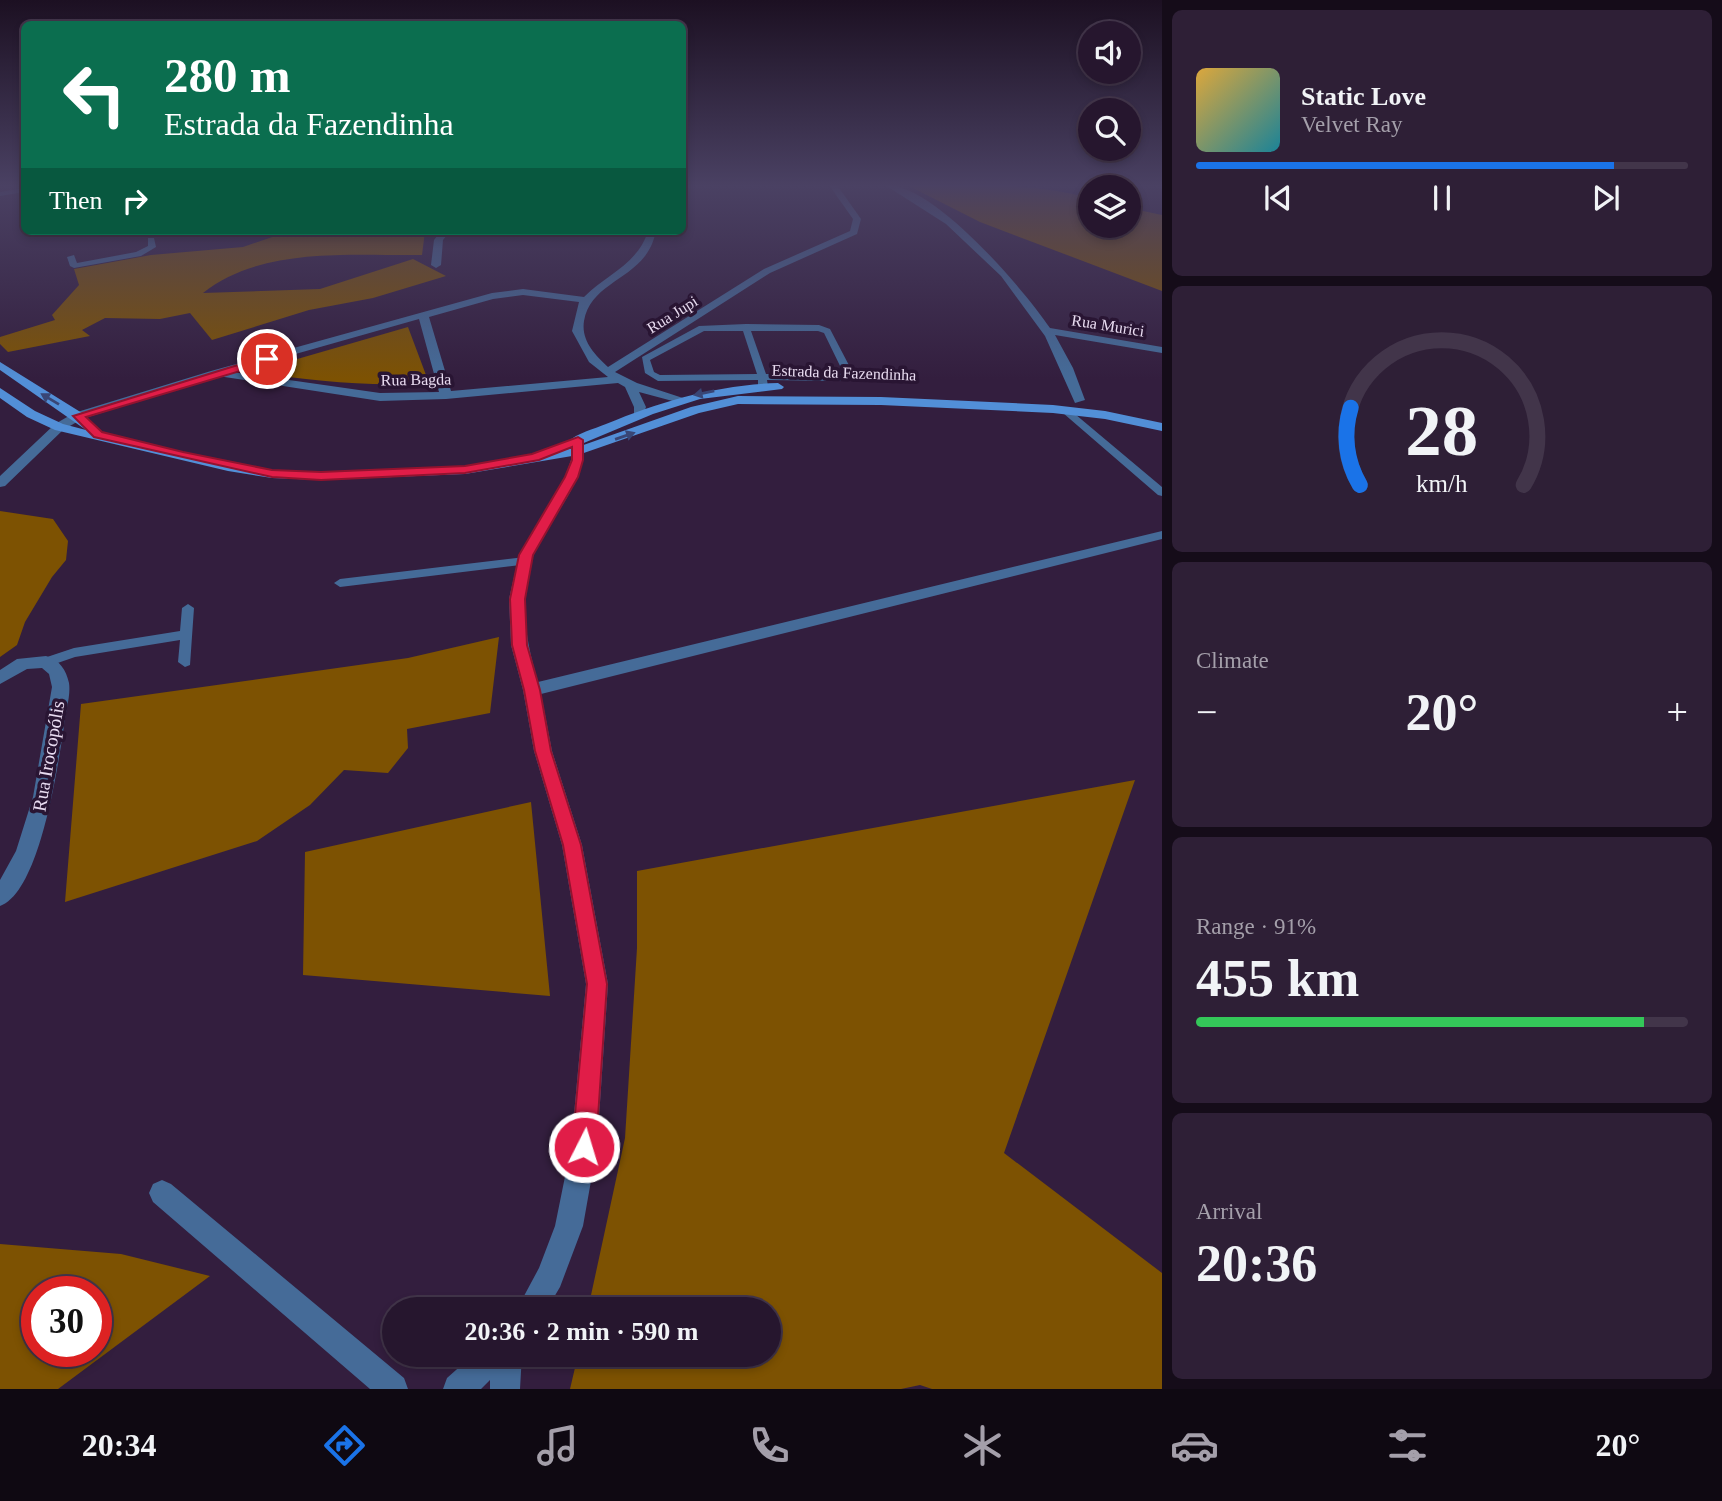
<!DOCTYPE html>
<meta charset="utf-8">
<style>
body{margin:0;font-family:"Times New Roman",serif;background:#2e1f36;color:#f1f3f6;height:100vh;display:flex;flex-direction:column;font-size:26px;white-space:nowrap}
*{box-sizing:border-box;margin:0}
p{font-size:23px;color:#a49faa}
.icon{flex:none;width:38px;height:38px;fill:none;stroke:currentColor;stroke-width:2;stroke-linecap:round;stroke-linejoin:round}
.map{position:relative;flex:1;overflow:hidden}
.drawer{display:flex;flex-direction:column;gap:10px;padding:10px;background:#150c19;width:560px}
.drawer>*{flex:none}
.hud{position:absolute;left:21px;top:21px;width:665px;height:214px;border-radius:10px;box-shadow:0 4px 10px #0003,0 0 0 2px #42354a;background:#0b6e4f;color:#fff;overflow:hidden}
.fabs{position:absolute;left:1078px;top:21px;display:grid;gap:14px}
.fabs a{display:grid;place-items:center;width:63px;height:63px;border-radius:50%;background:#26162e;box-shadow:0 4px 10px #0003,0 0 0 2px #42354a;font-size:35px}
.speed{position:absolute;left:21px;top:1276px;display:flex;gap:14px;font-size:35px;font-weight:700;text-align:center}
.speed>*{display:grid;place-content:center;width:91px;height:91px;border-radius:50%;background:#26162e;box-shadow:0 4px 10px #0003,0 0 0 2px #42354a;line-height:1}
.speed .limit{border:10px solid #d22;background:#fff;color:#111}
.pin{position:absolute;display:grid;place-items:center;width:60px;height:60px;color:#fff;margin:-30px;border:4px solid #fff;border-radius:50%;box-shadow:0 2px 7px #0007}
.me{position:absolute;width:77px;margin:-38px;rotate:5deg;stroke-linejoin:round;filter:drop-shadow(0 0 5px #0008)}
.turn{display:flex;align-items:center;gap:24px;height:147px;padding:0 28px;font-size:32px}
.turn .icon{width:91px;height:91px;stroke-width:2.5}
.turn b{display:block;font-size:49px;line-height:60px}
.then{display:flex;align-items:center;height:66px;padding:0 28px;background:#0003;gap:14px;font-size:26px}
.big{font-size:52px;font-weight:800;line-height:1.1}
.drawer .card{flex:1;display:flex;flex-direction:column;justify-content:center;gap:10px;min-width:0;padding:0 24px;border-radius:10px;background:#2e1f36}
.drawer .dial{align-items:center;gap:0}
.dial svg{height:182px;overflow:visible;fill:none;stroke:#42354a;stroke-width:7;stroke-linecap:round;text-anchor:middle}
.dial text{fill:#f1f3f6;stroke:none}
.song{display:flex;align-items:center;gap:21px}
.cover{width:84px;height:84px;border-radius:10px;background:linear-gradient(135deg,hsl(40 70% 55%),hsl(190 70% 35%))}
.played{height:7px;border-radius:4px;background:linear-gradient(90deg,#1a73e8 85%,#42354a 85%)}
.keys{display:flex;justify-content:space-around;direction:ltr}
.heat{display:flex;justify-content:space-between;align-items:center;font-size:38px;direction:ltr}
.charge{height:10px;border-radius:5px;background:linear-gradient(90deg,#34c759 91%,#42354a 0)}
.trip{position:absolute;left:382px;top:1297px;width:399px;height:70px;border-radius:35px;background:#26162e;box-shadow:0 4px 10px #0003,0 0 0 2px #42354a;font-weight:800;line-height:70px;text-align:center}
.tab-bar{display:flex;height:112px;justify-content:space-around;align-items:center;background:#0f0912;color:#a49faa}
.tab-bar .icon{width:49px;height:49px}
.tab-bar .selected{color:#1a73e8}
.tab-bar b{font-size:32px;color:#f1f3f6}
main{display:flex;flex:1;min-height:0}
.map>svg:first-child{display:block}
.forest{fill:#7d5202;fill-rule:evenodd}
.lines{fill:none;stroke-linecap:round;stroke-linejoin:round}
.lane{fill:#456b98;fill-rule:evenodd}
.street{fill:#456b98;fill-rule:evenodd}
.secondary{fill:#528fd7;fill-rule:evenodd}
.oneway{fill:#394675}
.route{fill:#e11d48;stroke:#92132f;stroke-width:2}
.labels{text-anchor:middle;stroke-width:7;stroke-linejoin:round;paint-order:stroke}
.far-street-label{font-size:16px;fill:#e8dbf0;stroke:#291533}
.street-label{font-size:19px;fill:#e8dbf0;stroke:#291533}
</style>
<main>
<div class="map">
<svg width="1162" height="1389" viewBox="0 0 1162 1389">
<rect width="100%" height="100%" fill="#331e3e"/>
<path class="forest" d="M907,185C969,185 1030,182 1090,198V226H1129V208L1162,215V291L980,222Z
M290,231H425L422,255C351,256 262,246 203,293L320,289L413,259L446,276L373,298L309,310L212,340L190,313L160,319L105,318L82,330L90,336L8,352L0,344V337L55,320L52,315L79,285L74,269L151,255L243,247Z
M408,327L429,383C368,387 313,381 252,372Z
M0,511L53,519L68,541L66,560L52,577L25,622L17,645L0,657Z
M499,637L490,713L407,729L408,748L388,773L344,770L310,805L257,841L65,902L81,704L408,658Z
M1135,780L1004,1153L1162,1273V1389H932L920,1385L901,1389H570L578,1355L768,1354V1309H588L625,1138L637,948V871Z
M531,802L550,996L303,975L305,852Z
M0,1244L121,1254L210,1276L58,1389H0ZM37,1292H96V1351H37Z"/>
<g class="lines">
<path class="lane" d="M24,188V192L0,196V192Z
M148,238H154L156,247L141,256L74,268L70,266L67,257L74,255L77,263L136,252L148,246Z
M746,324L819,325L830,329L853,373L840,381L767,380L768,386L763,389L758,386V380L658,381L645,373L642,357L699,326ZM704,331H743L757,374L660,375L654,372L650,360ZM751,331H818L824,333L843,372L838,375L766,374Z
M1063,409H1069L1162,487V496L1158,495L1063,413Z
M525,557L531,561L529,564L340,587L334,583L340,579Z
M188,604L194,608L190,665L185,667L178,662L180,640L75,657L46,667L39,662L41,659L74,648L180,631L182,608Z"/>
<path class="street" d="M829,185H837L861,219L857,234L770,273L615,372L637,383L686,399L680,403L639,392L646,407L642,418H634V407L625,387L618,383L446,399L380,401L218,376L82,419L63,430L5,486L0,487V476L55,424L74,413L211,371L492,293L523,289L584,297C607,274 638,264 648,231H656C654,240 651,248 645,256C626,281 590,287 584,321C581,340 594,354 608,367L764,269L850,231L853,219ZM523,295L579,302L572,331L589,362L608,377L451,391L429,317L493,299ZM419,319L439,392L380,393L232,372Z
M885,185C934,183 1024,290 1050,328L1162,347V353L1055,335L1073,368L1085,400L1075,403L1045,336L1001,276L946,224Z
M441,231H450L443,240L441,265L436,268L431,265L434,240Z
M578,437L584,441C585,486 551,515 534,554C517,594 526,642 538,682L1162,531V539L541,694L552,751L582,845L608,984L597,1147L583,1226L560,1287L547,1309H517L539,1268L555,1226L571,1147L586,984L562,845L534,751L523,690L511,645L509,599L519,555L565,477L571,460L572,441Z
M46,656C60,660 66,670 69,683C71,696 65,713 64,726C58,765 40,892 0,906V880L16,851L33,797L52,687L49,674L42,668L27,669L0,684V670L17,659Z
M162,1180L171,1184L404,1378L408,1389H370L153,1202L149,1193L153,1184Z
M474,1354H522L520,1389H490V1380L481,1389H443L447,1378Z"/>
<path class="secondary" d="M0,362L82,413L104,434L228,463L272,470L321,472L465,466L575,448L691,407L738,396L881,397L1053,405L1105,411L1162,423V431L1105,419L1053,413L881,405L738,404L699,413L578,455L465,474L321,480L272,478L228,471L55,430L27,417L0,398V388L35,411L63,424L86,430L0,370Z
M778,383L784,387L782,389L700,399L653,414L579,445L568,442C577,433 594,429 606,424C662,401 717,385 778,383Z"/>
</g>
<defs><path id="oneway-solid" d="M-6-.8H1V-3.2L6.5 0L1 3.2V.8H-6Z" transform="scale(1.75)"/></defs>
<g class="oneway">
<use href="#oneway-solid" transform="translate(704 393) rotate(168)"/>
<use href="#oneway-solid" transform="translate(50 399) rotate(-149)"/>
<use href="#oneway-solid" transform="translate(625 436) rotate(-19)"/>
</g>
<linearGradient id="sky" x2="0" y2="1"><stop stop-color="#1c1022"/><stop offset="0.49" stop-color="#4a4163"/><stop offset="1" stop-color="#4a4163" stop-opacity="0"/></linearGradient>
<rect width="1162" height="379" fill="url(#sky)"/>
<path class="route" d="M267,356L270,357V362L86,417L102,432L183,452L272,470L321,472L465,466L532,454L578,437L583,440V460L578,477L533,555L525,599L527,645L540,690L551,751L581,845L607,984L596,1147L592,1155L584,1159L576,1155L572,1147L587,984L563,845L535,751L524,690L512,645L510,599L519,555L565,477L572,460V447L539,460L465,473L321,480L272,477L94,437L73,416Z"/>
<g class="labels">
<g class="far-street-label">
<text transform="translate(672 314) rotate(-32)" y="6">Rua Jupi</text>
<text transform="translate(1108 325) rotate(9)" y="6">Rua Murici</text>
<text transform="translate(844 372) rotate(2)" y="6">Estrada da Fazendinha</text>
<text transform="translate(416 379) rotate(-1)" y="6">Rua Bagda</text>
</g>
<g class="street-label">
<text transform="translate(48 756) rotate(-80)" y="7">Rua Irocopólis</text>
</g>
</g>
</svg>
<div class="fabs">
<a><svg class="icon" aria-label="sound" viewBox="0 0 24 24"><path d="M4 9h4l5-4v14l-5-4H4zM17 9q2 3 0 6"/></svg></a>
<a><svg class="icon" aria-label="search" viewBox="0 0 24 24"><circle cx="10" cy="10" r="6"/><path d="M15 15l6 6"/></svg></a>
<a><svg class="icon" aria-label="layers" viewBox="0 0 24 24"><path d="M12 4l9 5-9 5-9-5zM3 14l9 5 9-5"/></svg></a>
</div>
<div class="speed"><div class="limit">30</div></div>
<div class="pin" style="left:267px;top:359px;background:#d93025"><svg class="icon" aria-label="arrive" viewBox="0 0 24 24"><path d="M6 21V4h12l-3 4 3 4H6"/></svg></div>
<svg class="me" style="left:584px;top:1147px" viewBox="-20 -20 40 40"><circle r="17" fill="#e11d48" stroke="#fff" stroke-width="3"/><path d="M0-11L8 9 0 5-8 9z" fill="#fff"/></svg>
<div class="trip">20:36 · 2 min · 590 m</div>
<div class="hud">
<div class="turn"><svg class="icon" aria-label="left" viewBox="0 0 24 24"><path d="M17 20v-9H6M10 6l-5 5 5 5"/></svg><div><b>280 m</b>Estrada da Fazendinha</div></div>
<div class="then">Then<svg class="icon" aria-label="right" viewBox="0 0 24 24"><path d="M7 20v-9h11M14 6l5 5-5 5"/></svg></div>
</div>
</div>
<section class="drawer">
<div class="card">
<div class="song"><i class="cover"></i><div><b>Static Love</b><p>Velvet Ray</p></div></div>
<div class="played"></div>
<div class="keys"><svg class="icon" aria-label="previous" viewBox="0 0 24 24"><path d="M18 5L8 12l10 7zM5 5v14"/></svg><svg class="icon" aria-label="pause" viewBox="0 0 24 24"><path d="M8 5v14M16 5v14"/></svg><svg class="icon" aria-label="next" viewBox="0 0 24 24"><path d="M6 5l10 7-10 7zM19 5v14"/></svg></div>
</div>
<div class="card dial"><svg viewBox="0 0 100 80">
<path d="M14 69A42 42 0 1 1 86 69"/>
<path d="M14 69A42 42 0 0 1 10 35" stroke="#1a73e8"/>
<text x="50" y="56" font-size="32" font-weight="700">28</text>
<text x="50" y="72" font-size="11">km/h</text>
</svg></div>
<div class="card"><p>Climate</p>
<div class="heat"><a>−</a><b class="big">20°</b><a>+</a></div>
</div>
<div class="card"><p>Range · 91%</p><b class="big">455 km</b><div class="charge"></div></div>
<div class="card"><p>Arrival</p><b class="big">20:36</b></div>
</section>
</main>
<nav class="tab-bar">
<b>20:34</b>
<svg class="icon selected" aria-label="directions" viewBox="0 0 24 24"><path d="M12 3l9 9-9 9-9-9zM9 14v-3h6M13 9l2 2-2 2"/></svg>
<svg class="icon" aria-label="music" viewBox="0 0 24 24"><path d="M9 18V5l10-2v13"/><circle cx="6" cy="18" r="3"/><circle cx="16" cy="16" r="3"/></svg>
<svg class="icon" aria-label="phone" viewBox="0 0 24 24"><path d="M5 4h4l2 5-3 2q2 4 5 5l2-3 5 2v4C11 20 4 13 5 4z"/></svg>
<svg class="icon" aria-label="climate" viewBox="0 0 24 24"><path d="M12 3v18M4 7l16 10M4 17L20 7"/></svg>
<svg class="icon" aria-label="car" viewBox="0 0 24 24"><path d="M5 17H2v-5l4-1 3-4h7l3 4 3 1v5h-3M9 17h6M6 11h13"/><circle cx="7" cy="17" r="2"/><circle cx="17" cy="17" r="2"/></svg>
<svg class="icon" aria-label="filters" viewBox="0 0 24 24"><path d="M4 7h16M4 17h16"/><circle cx="9" cy="7" r="2"/><circle cx="15" cy="17" r="2"/></svg>
<b>20°</b>
</nav>
